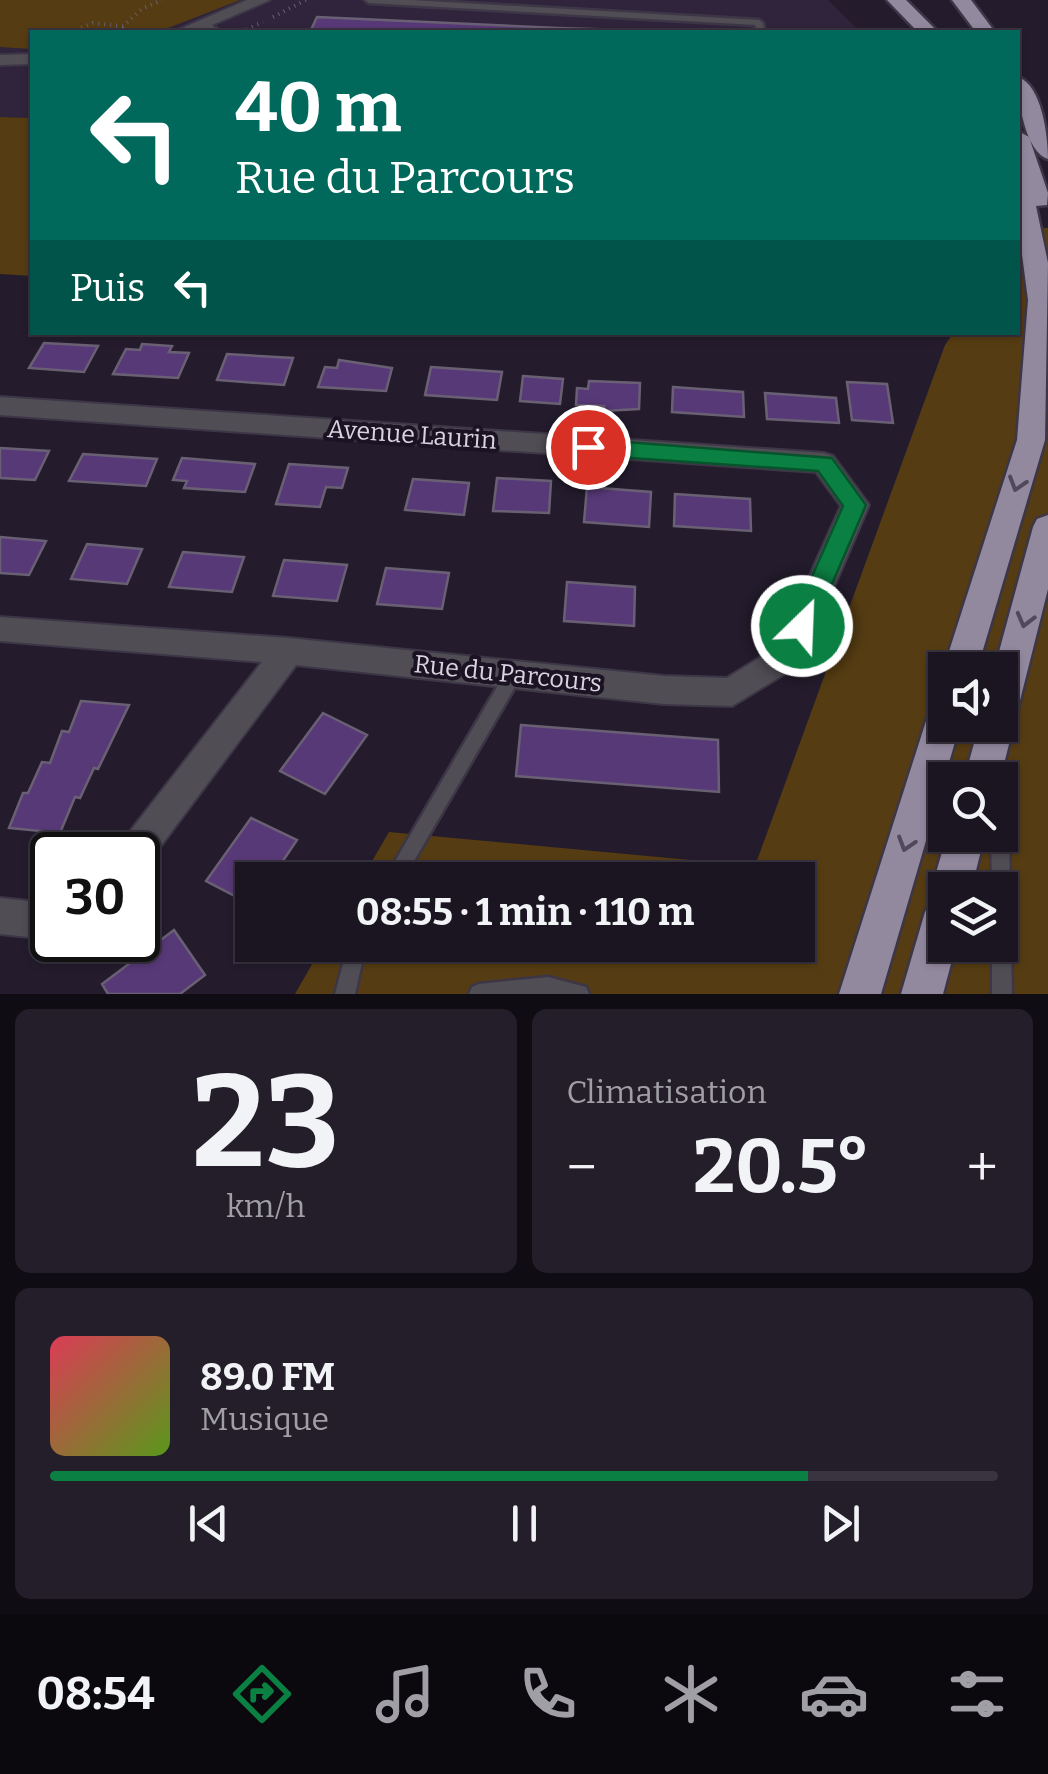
<!DOCTYPE html>
<html lang="fr">
<meta charset="utf-8">
<style>
body{margin:0;font-family:Bitter,serif;background:#241e2a;color:#f1f3f6;height:100vh;display:flex;flex-direction:column;font-size:38px;white-space:nowrap}
*{box-sizing:border-box;margin:0}
p{font-size:32px;color:#a09fa5}
.icon{flex:none;width:55px;height:55px;fill:none;stroke:currentColor;stroke-width:2;stroke-linecap:round;stroke-linejoin:round}
.map{position:relative;height:994px;overflow:hidden}
.side{display:flex;flex-direction:column;gap:15px;padding:15px;background:#0f0c13;flex:1}
.side>*{flex:none}
.hud{position:absolute;left:30px;top:30px;width:990px;height:305px;border-radius:0px;box-shadow:0 2px 8px #0004,0 0 0 2px #393440;background:#00695c;color:#fff;overflow:hidden}
.tools{position:absolute;left:928px;top:652px;display:grid;gap:20px}
.tools a{display:grid;place-items:center;width:90px;height:90px;border-radius:0px;background:#1b1522;box-shadow:0 2px 8px #0004,0 0 0 2px #393440;font-size:50px}
.speed{position:absolute;left:30px;top:832px;display:flex;gap:20px;font-size:50px;font-weight:700;text-align:center}
.speed>*{display:grid;place-content:center;width:130px;height:130px;border-radius:50%;background:#1b1522;box-shadow:0 2px 8px #0004,0 0 0 2px #393440;line-height:1}
.speed .limit{border:5px solid #111;border-radius:15px;background:#fff;color:#111}
.pin{position:absolute;display:grid;place-items:center;width:85px;height:85px;color:#fff;margin:-42px;border:5px solid #fff;border-radius:50%;box-shadow:0 2px 10px #0007}
.me{position:absolute;width:110px;margin:-55px;rotate:24deg;stroke-linejoin:round;filter:drop-shadow(0 0 8px #0008)}
.turn{display:flex;align-items:center;gap:35px;height:210px;padding:0 40px;font-size:45px}
.turn .icon{width:130px;height:130px;stroke-width:2.5}
.turn b{display:block;font-size:70px;line-height:85px}
.then{display:flex;align-items:center;height:95px;padding:0 40px;background:#0003;gap:20px;font-size:38px}
.big{font-size:75px;font-weight:700;line-height:1.1}
.side .card{flex:1;display:flex;flex-direction:column;justify-content:center;gap:15px;min-width:0;padding:0 35px;border-radius:15px;background:#241e2a}
.side .dial{align-items:center;gap:0}
.dial b{font-size:130px;line-height:1}
.song{display:flex;align-items:center;gap:30px}
.cover{width:120px;height:120px;border-radius:15px;background:linear-gradient(135deg,hsl(350 70% 55%),hsl(90 70% 35%))}
.played{height:10px;border-radius:5px;background:linear-gradient(90deg,#0b8043 80%,#393440 80%)}
.keys{display:flex;justify-content:space-around;direction:ltr}
.heat{display:flex;justify-content:space-between;align-items:center;font-size:55px;direction:ltr}
.side .tiles{flex:1;display:grid;gap:15px;grid-template-columns:1fr 1fr}
.card:last-child{grid-column:span 2}
.trip{position:absolute;left:235px;top:862px;width:580px;height:100px;border-radius:0px;background:#1b1522;box-shadow:0 2px 8px #0004,0 0 0 2px #393440;font-weight:700;line-height:100px;text-align:center}
.tab-bar{display:flex;height:160px;justify-content:space-around;align-items:center;background:#0b080e;color:#a09fa5}
.tab-bar .icon{width:70px;height:70px}
.tab-bar .selected{color:#0b8043}
.tab-bar b{font-size:45px;color:#f1f3f6}
.map>svg:first-child{display:block}
.built{fill:#2f243b}
.green{fill:#553c12;fill-rule:evenodd}
.building{fill:#583978;stroke:#696074;stroke-width:2.5}
.lines{fill:none;stroke-linecap:round;stroke-linejoin:round}
.lane-casing{stroke:#3d3646;stroke-width:5}
.street-casing{stroke:#3d3646;stroke-width:4}
.highway-casing{stroke:#3d3646;stroke-width:5}
.path{stroke:#686170;stroke-width:4;stroke-dasharray:1 5;stroke-linecap:butt}
.lane{fill:#504d55;fill-rule:evenodd}
.street{fill:#504d55;fill-rule:evenodd}
.highway{fill:#93899f;fill-rule:evenodd}
.oneway{stroke:#51485b}
.route{fill:#0b8043;stroke:#07532c;stroke-width:2.5}
.labels{text-anchor:middle;stroke-width:8;stroke-linejoin:round;paint-order:stroke}
.street-label{font-size:25px;fill:#d8d3df;stroke:#1b1323}
</style>
<div class="map">
<svg width="1048" height="994" viewBox="0 0 1048 994">
<rect width="100%" height="100%" fill="#241c2d"/>
<path class="built" d="M0,0H828L860,32H32V118L0,117Z"/>
<path class="green" d="M0,0H240L158,32H32V49L0,47Z
M0,117L32,118V276L0,274Z
M1018,227L1048,228V994H295L323,945H798V880H361L389,832L755,866L945,345L952,335L930,333L1018,332ZM945,670H1000V725H945ZM945,780H1000V835H945ZM945,890H1000V945H945Z"/>
<path class="building" d="M317,17L559,28L696,32H310Z
M44,343L98,346L84,372L29,368Z
M142,344L172,346L169,352L189,353L178,378L113,374L126,349L140,350Z
M227,354L293,358L284,385L217,380Z
M339,360L392,368L386,391L318,387L325,367L337,368Z
M431,367L502,372L497,400L425,395Z
M523,376L563,379L560,404L520,401Z
M589,381L640,383L639,409L604,411V406L576,405L577,388L588,389Z
M847,382L887,384L893,423L852,420Z
M673,387L743,392L744,417L672,412Z
M765,393L836,398L839,423L767,419Z
M0,448L49,451L35,480L0,478Z
M83,454L157,459L146,486L69,481Z
M182,458L255,464L245,492L184,488L187,481L173,480Z
M289,464L348,468L342,488L326,487L320,507L276,504Z
M497,478L551,481L549,513L493,511Z
M413,479L469,483L464,515L405,510Z
M587,487L651,492L649,527L584,522Z
M675,494L750,499L751,531L674,526Z
M0,537L46,541L29,575L0,573Z
M87,544L142,549L127,584L71,579Z
M183,552L244,557L232,592L169,587Z
M284,560L347,565L337,601L273,596Z
M386,568L449,573L442,609L377,604Z
M567,582L635,587L634,626L564,621Z
M81,701L129,705L98,769L94,768L80,798L75,797L60,833L9,828L23,793H28L42,762L50,763L62,731L69,732Z
M323,713L367,735L325,794L280,771Z
M521,725L718,740L719,792L516,776Z
M251,818L297,840L270,880H252V905L206,881Z
M424,863L504,870L503,880H421Z
M537,868L644,880H536Z
M174,930L205,975L180,994H108L102,984Z"/>
<g class="lines">
<g class="lane-casing">
<path id="lane" d="M365,0H412L759,20L763,23L765,32H757L755,25L369,3Z
M203,23H209L221,32H212L203,27Z
M513,668L519,670L521,675L519,680L403,880H384L507,670Z
M1000,827L1006,829L1009,835L1012,994H992V945H1000V890H992L991,835H1000Z
M348,945H366L355,994H335Z
M548,977L586,987L589,994H469L472,987L479,984Z"/>
</g>
<g class="street-casing">
<path id="street" d="M247,0H270L196,32H173Z
M32,54V64L0,65V55Z
M0,397L824,453L833,456L869,505L801,664L732,706L664,704L296,665L145,867L138,870V855H115L121,843L262,662L0,641V617L288,638L664,676L727,678L778,646L841,506L816,472L0,415Z
M52,896V932L38,938L0,934V898L38,902Z"/>
</g>
<g class="highway-casing">
<path id="highway" d="M887,0H906L938,32H918Z
M952,0H971L995,32H976Z
M1018,77C1042,85 1048,136 1048,159C1025,152 1017,98 1018,77Z
M1018,131L1029,137L1048,193L1047,205L1036,206L1048,263L1045,440L977,670H945V674L943,670L1017,440L1028,300L1018,224Z
M1048,515V589L1000,780H964L979,725H1000V670H994L1033,527L1037,519Z
M945,703V725H960L881,994H839L927,718L933,707Z
M947,835H985L971,890H945V945H956L943,994H901L925,912L934,897L931,890Z"/>
</g>
<path class="path" d="M273,17L306,0
M70,32L93,23L123,26L142,9L162,0
M241,32L263,22"/>
<use href="#lane" class="lane"/>
<use href="#street" class="street"/>
<use href="#highway" class="highway"/>
</g>
<defs><path id="oneway-chevron" d="M-2-3.5L2.5 0L-2 3.5" fill="none" stroke-width="1.6" stroke-linecap="round" stroke-linejoin="round" transform="scale(2.5)"/></defs>
<g class="oneway">
<use href="#oneway-chevron" transform="translate(1017 484) rotate(107)"/>
<use href="#oneway-chevron" transform="translate(1025 620) rotate(105)"/>
<use href="#oneway-chevron" transform="translate(906 844) rotate(107)"/>
</g>
<path class="route" d="M588,439L832,458L866,505L811,633H794L790,626L843,506L818,471L588,455L578,447Z"/>
<g class="labels">
<g class="street-label">
<text transform="translate(412 434) rotate(4)" y="9">Avenue Laurin</text>
<text transform="translate(508 673) rotate(6)" y="9">Rue du Parcours</text>
</g>
</g>
</svg>
<div class="tools">
<a><svg class="icon" aria-label="sound" viewBox="0 0 24 24"><path d="M4 9h4l5-4v14l-5-4H4zM17 9q2 3 0 6"/></svg></a>
<a><svg class="icon" aria-label="search" viewBox="0 0 24 24"><circle cx="10" cy="10" r="6"/><path d="M15 15l6 6"/></svg></a>
<a><svg class="icon" aria-label="layers" viewBox="0 0 24 24"><path d="M12 4l9 5-9 5-9-5zM3 14l9 5 9-5"/></svg></a>
</div>
<div class="speed"><div class="limit">30</div></div>
<div class="pin" style="left:588px;top:447px;background:#d93025"><svg class="icon" aria-label="arrive" viewBox="0 0 24 24"><path d="M6 21V4h12l-3 4 3 4H6"/></svg></div>
<svg class="me" style="left:802px;top:626px" viewBox="-20 -20 40 40"><circle r="17" fill="#0b8043" stroke="#fff" stroke-width="3"/><path d="M0-11L8 9 0 5-8 9z" fill="#fff"/></svg>
<div class="trip">08:55 · 1 min · 110 m</div>
<div class="hud">
<div class="turn"><svg class="icon" aria-label="left" viewBox="0 0 24 24"><path d="M17 20v-9H6M10 6l-5 5 5 5"/></svg><div><b>40 m</b>Rue du Parcours</div></div>
<div class="then">Puis<svg class="icon" aria-label="left" viewBox="0 0 24 24"><path d="M17 20v-9H6M10 6l-5 5 5 5"/></svg></div>
</div>
</div>
<section class="side">
<div class="tiles">
<div class="card dial"><b>23</b><p>km/h</p></div>
<div class="card"><p>Climatisation</p>
<div class="heat"><a>−</a><b class="big">20.5°</b><a>+</a></div>
</div>
<div class="card">
<div class="song"><i class="cover"></i><div><b>89.0 FM</b><p>Musique</p></div></div>
<div class="played"></div>
<div class="keys"><svg class="icon" aria-label="previous" viewBox="0 0 24 24"><path d="M18 5L8 12l10 7zM5 5v14"/></svg><svg class="icon" aria-label="pause" viewBox="0 0 24 24"><path d="M8 5v14M16 5v14"/></svg><svg class="icon" aria-label="next" viewBox="0 0 24 24"><path d="M6 5l10 7-10 7zM19 5v14"/></svg></div>
</div>
</div>
</section>
<nav class="tab-bar">
<b>08:54</b>
<svg class="icon selected" aria-label="directions" viewBox="0 0 24 24"><path d="M12 3l9 9-9 9-9-9zM9 14v-3h6M13 9l2 2-2 2"/></svg>
<svg class="icon" aria-label="music" viewBox="0 0 24 24"><path d="M9 18V5l10-2v13"/><circle cx="6" cy="18" r="3"/><circle cx="16" cy="16" r="3"/></svg>
<svg class="icon" aria-label="phone" viewBox="0 0 24 24"><path d="M5 4h4l2 5-3 2q2 4 5 5l2-3 5 2v4C11 20 4 13 5 4z"/></svg>
<svg class="icon" aria-label="climate" viewBox="0 0 24 24"><path d="M12 3v18M4 7l16 10M4 17L20 7"/></svg>
<svg class="icon" aria-label="car" viewBox="0 0 24 24"><path d="M5 17H2v-5l4-1 3-4h7l3 4 3 1v5h-3M9 17h6M6 11h13"/><circle cx="7" cy="17" r="2"/><circle cx="17" cy="17" r="2"/></svg>
<svg class="icon" aria-label="filters" viewBox="0 0 24 24"><path d="M4 7h16M4 17h16"/><circle cx="9" cy="7" r="2"/><circle cx="15" cy="17" r="2"/></svg>
</nav>
